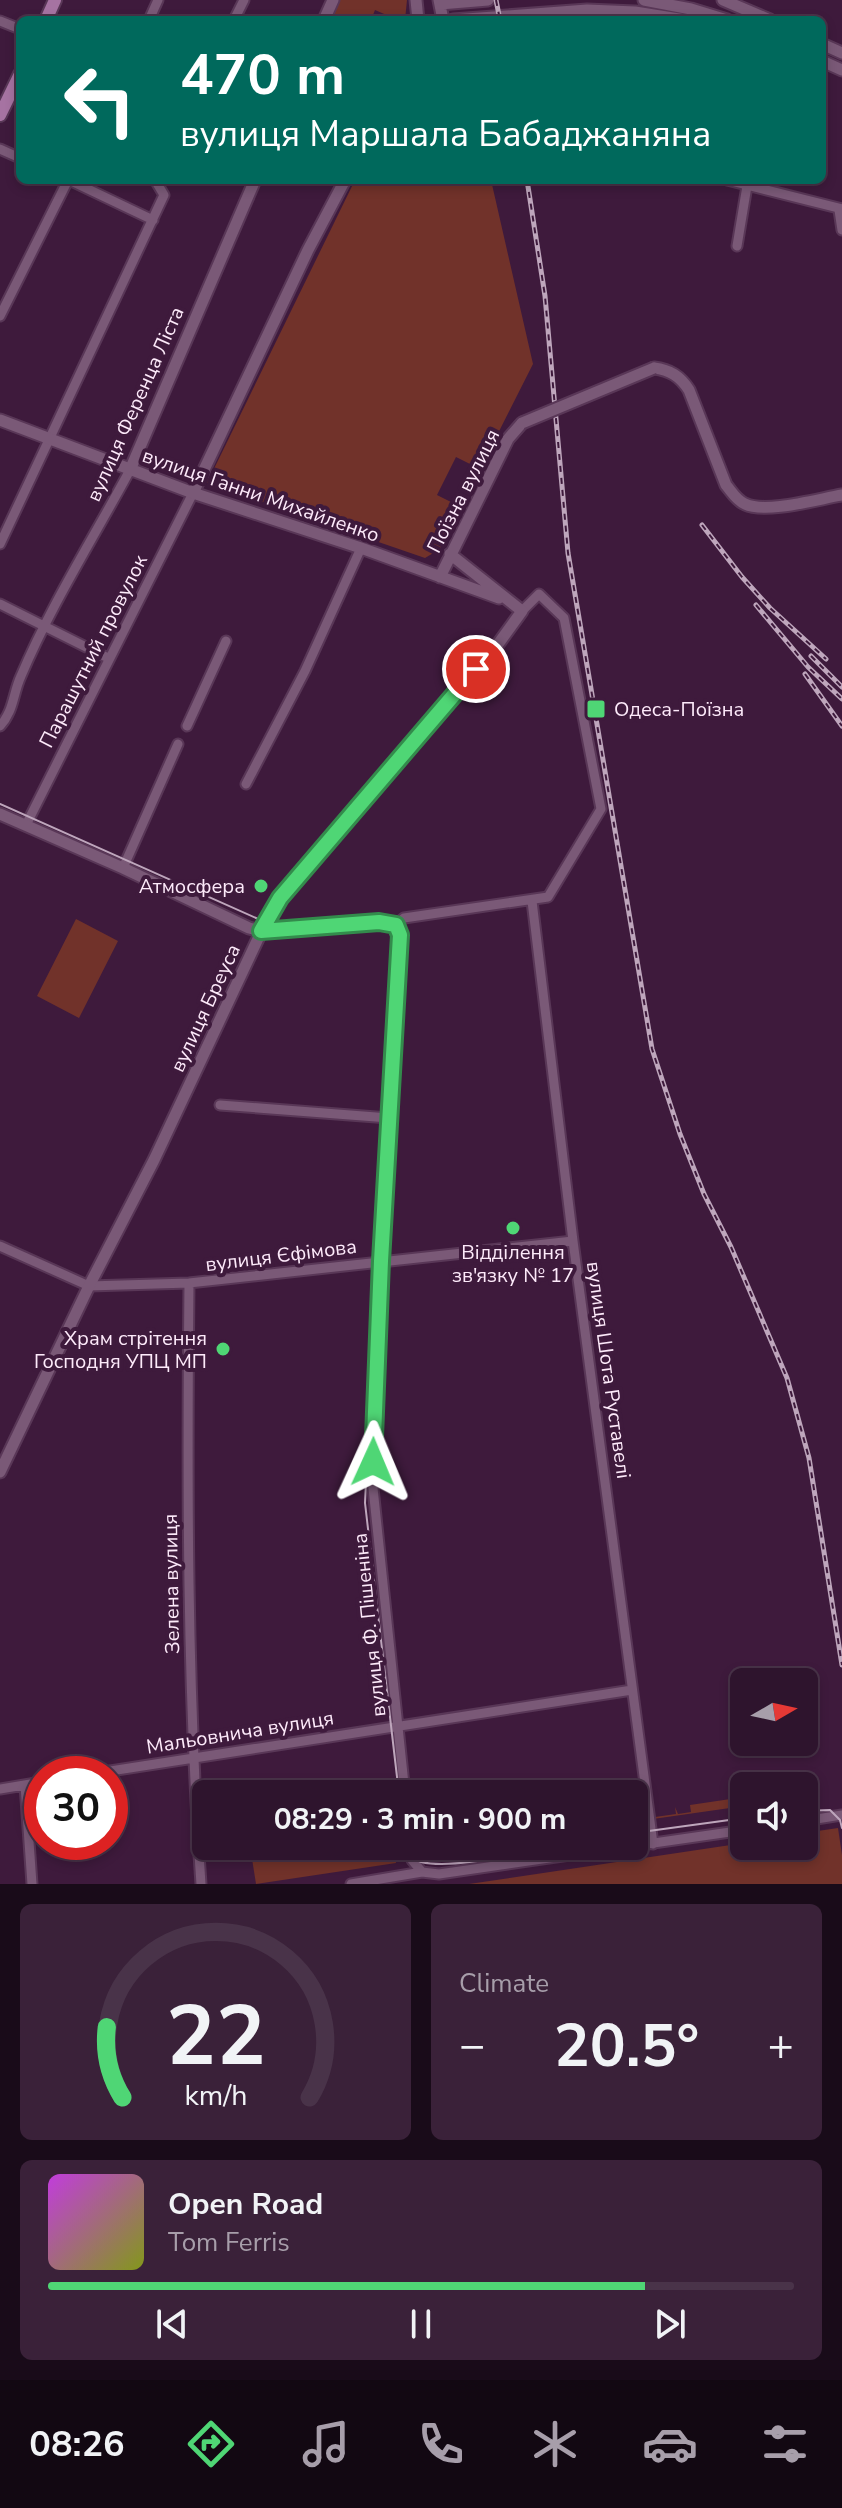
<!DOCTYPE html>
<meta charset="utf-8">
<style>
body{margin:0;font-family:"Nunito Sans",sans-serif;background:#3a2139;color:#f1f3f6;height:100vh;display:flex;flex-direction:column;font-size:30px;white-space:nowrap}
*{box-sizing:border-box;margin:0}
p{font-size:26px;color:#a79eaa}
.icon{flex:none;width:44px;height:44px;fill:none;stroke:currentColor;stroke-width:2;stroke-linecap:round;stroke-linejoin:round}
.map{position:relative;height:1884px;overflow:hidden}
.panel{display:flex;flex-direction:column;gap:20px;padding:20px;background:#190b19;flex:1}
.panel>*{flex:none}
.guide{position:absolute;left:16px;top:16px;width:810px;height:168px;border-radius:12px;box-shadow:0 4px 12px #0003,0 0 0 2px #493349;background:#00695c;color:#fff;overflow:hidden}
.needle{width:52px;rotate:81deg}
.tools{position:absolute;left:730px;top:1668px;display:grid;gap:16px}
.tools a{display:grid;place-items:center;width:88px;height:88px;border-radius:12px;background:#2e142d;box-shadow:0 4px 12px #0003,0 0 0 2px #493349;font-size:40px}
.speed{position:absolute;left:24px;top:1756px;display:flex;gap:16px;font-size:40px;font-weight:700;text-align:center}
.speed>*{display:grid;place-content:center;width:104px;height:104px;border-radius:50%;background:#2e142d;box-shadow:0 4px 12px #0003,0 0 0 2px #493349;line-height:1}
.speed .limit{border:12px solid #d22;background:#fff;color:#111}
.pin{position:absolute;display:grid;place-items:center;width:68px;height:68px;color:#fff;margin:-34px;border:4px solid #fff;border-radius:50%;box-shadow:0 2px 8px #0007}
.me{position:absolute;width:88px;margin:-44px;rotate:1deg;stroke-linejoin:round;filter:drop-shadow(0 0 6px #0008)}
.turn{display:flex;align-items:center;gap:28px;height:168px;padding:0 32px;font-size:36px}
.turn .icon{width:104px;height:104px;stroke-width:2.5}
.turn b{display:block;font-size:56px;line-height:68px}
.big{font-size:60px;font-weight:700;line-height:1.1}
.panel .tile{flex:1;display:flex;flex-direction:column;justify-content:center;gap:12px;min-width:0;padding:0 28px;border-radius:12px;background:#3a2139}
.panel .dial{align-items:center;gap:0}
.dial svg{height:208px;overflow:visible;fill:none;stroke:#493349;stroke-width:7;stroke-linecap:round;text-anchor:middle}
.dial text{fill:#f1f3f6;stroke:none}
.song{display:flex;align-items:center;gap:24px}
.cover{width:96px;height:96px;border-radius:12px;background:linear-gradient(135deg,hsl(290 70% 55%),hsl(70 70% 35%))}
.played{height:8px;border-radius:4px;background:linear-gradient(90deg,#4fd675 80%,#493349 80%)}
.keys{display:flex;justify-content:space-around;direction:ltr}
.heat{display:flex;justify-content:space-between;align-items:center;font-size:44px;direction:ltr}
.panel .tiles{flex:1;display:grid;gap:20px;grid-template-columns:1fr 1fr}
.tile:last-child{grid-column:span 2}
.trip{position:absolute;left:192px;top:1780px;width:456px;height:80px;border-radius:12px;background:#2e142d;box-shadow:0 4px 12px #0003,0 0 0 2px #493349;font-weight:700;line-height:80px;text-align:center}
.dock{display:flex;height:128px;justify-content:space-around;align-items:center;background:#120812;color:#a79eaa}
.dock .icon{width:56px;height:56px}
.dock .current{color:#4fd675}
.dock b{font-size:36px;color:#f1f3f6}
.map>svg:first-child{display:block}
.green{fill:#71322a}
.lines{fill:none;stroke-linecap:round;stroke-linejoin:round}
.minor-casing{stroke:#593757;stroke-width:13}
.tertiary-casing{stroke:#593757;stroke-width:15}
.secondary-casing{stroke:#593757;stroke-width:16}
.minor{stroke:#7a5977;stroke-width:9}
.tertiary{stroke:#7a5977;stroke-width:11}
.secondary{stroke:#a673a2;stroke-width:12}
.tram{stroke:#bea6bc;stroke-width:2}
.rail-casing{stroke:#bea6bc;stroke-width:5}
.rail{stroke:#3e1a3c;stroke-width:2;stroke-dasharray:6;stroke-linecap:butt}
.tertiary-bridge-casing{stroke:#593757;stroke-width:15;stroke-linecap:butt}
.tertiary-bridge{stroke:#7a5977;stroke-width:11}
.route-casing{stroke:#338b4c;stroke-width:20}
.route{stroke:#4fd675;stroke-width:14}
.poi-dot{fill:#4fd675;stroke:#3e1a3c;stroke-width:3}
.labels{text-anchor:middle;stroke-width:8;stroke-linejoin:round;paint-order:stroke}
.street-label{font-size:20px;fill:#fdeafa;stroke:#3e1a3c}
.poi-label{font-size:20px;fill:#fdeafa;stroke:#3e1a3c;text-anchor:end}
</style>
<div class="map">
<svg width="842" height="1884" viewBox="0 0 842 1884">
<rect width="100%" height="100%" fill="#3e1a3c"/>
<path class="green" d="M338,0H407L405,20H398L375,10L371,20H332Z
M355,180H491L533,364L480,469L456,457L437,495L461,507L440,549L425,558L207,483Z
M76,919L118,941L79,1018L37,996Z
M744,1797V1806L653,1819V1801L655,1817L676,1814L675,1807L678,1814L691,1812L690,1805Z
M838,1828L842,1855V1884H469L744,1843V1846H804V1833Z
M250,1846H394L396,1863L256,1884Z"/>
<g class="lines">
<g class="minor-casing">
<path id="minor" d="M149,20L158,0
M234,20L244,0
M0,21L20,29
M0,149L20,158
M69,180L153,220
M727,180L842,209
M839,210L842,230
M737,246L748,180
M0,316L68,180
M0,544L164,195L155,180
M0,604L108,658
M0,726C14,711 13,693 21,676C51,605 94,537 130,470
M187,726L226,641
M246,784L305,671L361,548
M26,825L193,493
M123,868L178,744
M532,901L573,1241L653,1844
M396,925L400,935L381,1261L373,1488L405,1794
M261,931L369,922L396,925L404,918L548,897L601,809L564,618L539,594L522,611
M220,1105L389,1118
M0,1246L89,1286L189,1283L573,1241
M189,1283C187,1484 187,1684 201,1884
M91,1774L632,1690
M25,1785L32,1884
M0,1789L42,1782
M804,1821L842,1815
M411,1846L412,1860L422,1872
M351,1884L422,1872L439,1874L744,1830"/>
</g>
<g class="tertiary-casing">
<path id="tertiary" d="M416,0L418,20
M439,0L443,20
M644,0L691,9L727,20
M723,0L770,20
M440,4L488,0
M324,20L333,0
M453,20L587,10L635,12L685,20
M822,44L842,53
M822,61L842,70
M654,368C670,370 680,376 689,390L726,485C732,492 736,500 745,504C766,514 818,499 842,495
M0,420L193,493L361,548L499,598
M130,470L255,180
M193,493L308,250L345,180
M440,577L508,439L522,423
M0,814L123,868L249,928L261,931
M0,1472L89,1286L154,1160L271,911L496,647L522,611L450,554"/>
</g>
<g class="secondary-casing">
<path id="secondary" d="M46,20L55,0
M0,115L20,74"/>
</g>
<use href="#minor" class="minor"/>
<use href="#tertiary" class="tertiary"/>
<use href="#secondary" class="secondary"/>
<path class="tram" d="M0,804L265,922L297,923L372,915L387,922L392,933L365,1503L399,1794
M804,1811L830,1810L840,1820L842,1828
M634,1833L744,1818
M402,1846C408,1853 412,1859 421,1862C455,1870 522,1852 558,1846"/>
<g class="rail-casing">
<path id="rail" d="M496,0L500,20
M527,180L545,296L568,553L652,1049L680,1134L704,1194L731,1247L787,1378L809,1458L842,1665
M702,525L742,577L770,608L826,659
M756,605L808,667L842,699
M811,656L842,687
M805,674L842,726"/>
</g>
<use href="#rail" class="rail"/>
<g class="tertiary-bridge-casing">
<path id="tertiary-bridge" d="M522,423L654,368"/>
</g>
<use href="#tertiary-bridge" class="tertiary-bridge"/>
</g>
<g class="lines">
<g class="route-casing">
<path id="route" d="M373,1462L381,1261L400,935L396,925L379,922L261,931L280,898L476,669"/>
</g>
<use href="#route" class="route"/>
</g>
<g class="poi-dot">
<rect x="586" y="699" width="20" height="20" rx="4"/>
<circle cx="261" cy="886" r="8"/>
<circle cx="513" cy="1228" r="8"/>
<circle cx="223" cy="1349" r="8"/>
</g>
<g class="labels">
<g class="street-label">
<text transform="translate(135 404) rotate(-66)" y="7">вулиця Ференца Ліста</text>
<text transform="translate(463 491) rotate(-63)" y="7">Поїзна вулиця</text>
<text transform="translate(261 495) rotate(19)" y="7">вулиця Ганни Михайленко</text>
<text transform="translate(93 651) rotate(-63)" y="7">Парашутний провулок</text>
<text transform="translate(205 1008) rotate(-65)" y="7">вулиця Бреуса</text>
<text transform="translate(281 1255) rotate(-7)" y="7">вулиця Єфімова</text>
<text transform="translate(609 1370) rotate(82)" y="7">вулиця Шота Руставелі</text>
<text transform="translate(171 1584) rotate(-91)" y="7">Зелена вулиця</text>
<text transform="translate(369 1625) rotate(-96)" y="7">вулиця Ф. Пішеніна</text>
<text transform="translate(240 1732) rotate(-9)" y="7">Мальовнича вулиця</text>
</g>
<g class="poi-label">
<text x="614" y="716" text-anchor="start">Одеса-Поїзна</text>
<text x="245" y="893">Атмосфера</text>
<text x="513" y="1259" text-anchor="middle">Відділення<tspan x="513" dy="23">зв'язку № 17</tspan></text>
<text x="207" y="1345">Храм стрітення<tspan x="207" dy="23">Господня УПЦ МП</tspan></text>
</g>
</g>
</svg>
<div class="tools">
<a><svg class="needle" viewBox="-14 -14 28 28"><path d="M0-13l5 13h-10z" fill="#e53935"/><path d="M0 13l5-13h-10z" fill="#a79eaa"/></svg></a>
<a><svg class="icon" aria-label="sound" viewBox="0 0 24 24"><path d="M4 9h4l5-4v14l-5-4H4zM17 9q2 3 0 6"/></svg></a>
</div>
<div class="speed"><div class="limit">30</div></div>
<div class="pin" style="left:476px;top:669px;background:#d93025"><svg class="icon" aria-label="arrive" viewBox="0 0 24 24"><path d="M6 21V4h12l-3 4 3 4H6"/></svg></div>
<svg class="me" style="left:373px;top:1462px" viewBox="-20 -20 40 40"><path d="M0-17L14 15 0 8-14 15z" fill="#4fd675" stroke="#fff" stroke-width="4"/></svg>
<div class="trip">08:29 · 3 min · 900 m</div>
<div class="guide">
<div class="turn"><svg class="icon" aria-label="left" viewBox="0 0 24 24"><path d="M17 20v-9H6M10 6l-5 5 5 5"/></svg><div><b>470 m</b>вулиця Маршала Бабаджаняна</div></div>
</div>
</div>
<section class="panel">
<div class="tiles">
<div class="tile dial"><svg viewBox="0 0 100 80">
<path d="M14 69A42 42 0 1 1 86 69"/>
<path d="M14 69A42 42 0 0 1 8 42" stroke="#4fd675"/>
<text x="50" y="56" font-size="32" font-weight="700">22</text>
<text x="50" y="72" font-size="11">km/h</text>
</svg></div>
<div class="tile"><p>Climate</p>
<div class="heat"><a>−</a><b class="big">20.5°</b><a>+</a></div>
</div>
<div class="tile">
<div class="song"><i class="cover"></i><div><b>Open Road</b><p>Tom Ferris</p></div></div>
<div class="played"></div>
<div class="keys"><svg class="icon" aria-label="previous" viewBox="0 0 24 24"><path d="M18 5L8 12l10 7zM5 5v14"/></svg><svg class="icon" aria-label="pause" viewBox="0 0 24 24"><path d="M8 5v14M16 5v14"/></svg><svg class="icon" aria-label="next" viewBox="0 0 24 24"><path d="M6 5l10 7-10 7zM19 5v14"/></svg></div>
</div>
</div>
</section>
<nav class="dock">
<b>08:26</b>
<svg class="icon current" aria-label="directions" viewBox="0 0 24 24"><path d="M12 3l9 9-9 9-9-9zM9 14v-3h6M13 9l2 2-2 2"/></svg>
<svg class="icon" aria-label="music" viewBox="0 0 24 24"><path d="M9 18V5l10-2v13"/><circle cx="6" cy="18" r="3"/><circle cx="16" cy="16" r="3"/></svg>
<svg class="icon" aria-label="phone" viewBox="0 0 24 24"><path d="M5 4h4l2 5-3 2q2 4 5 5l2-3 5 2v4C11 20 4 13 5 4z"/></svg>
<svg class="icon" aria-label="climate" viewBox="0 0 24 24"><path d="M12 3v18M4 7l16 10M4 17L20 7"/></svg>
<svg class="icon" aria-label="car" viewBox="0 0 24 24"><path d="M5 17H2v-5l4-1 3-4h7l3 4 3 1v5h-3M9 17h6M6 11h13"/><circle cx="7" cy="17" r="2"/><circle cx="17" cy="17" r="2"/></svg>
<svg class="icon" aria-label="filters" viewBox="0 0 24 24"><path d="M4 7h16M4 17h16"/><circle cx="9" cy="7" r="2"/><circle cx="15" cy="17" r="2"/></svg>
</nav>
